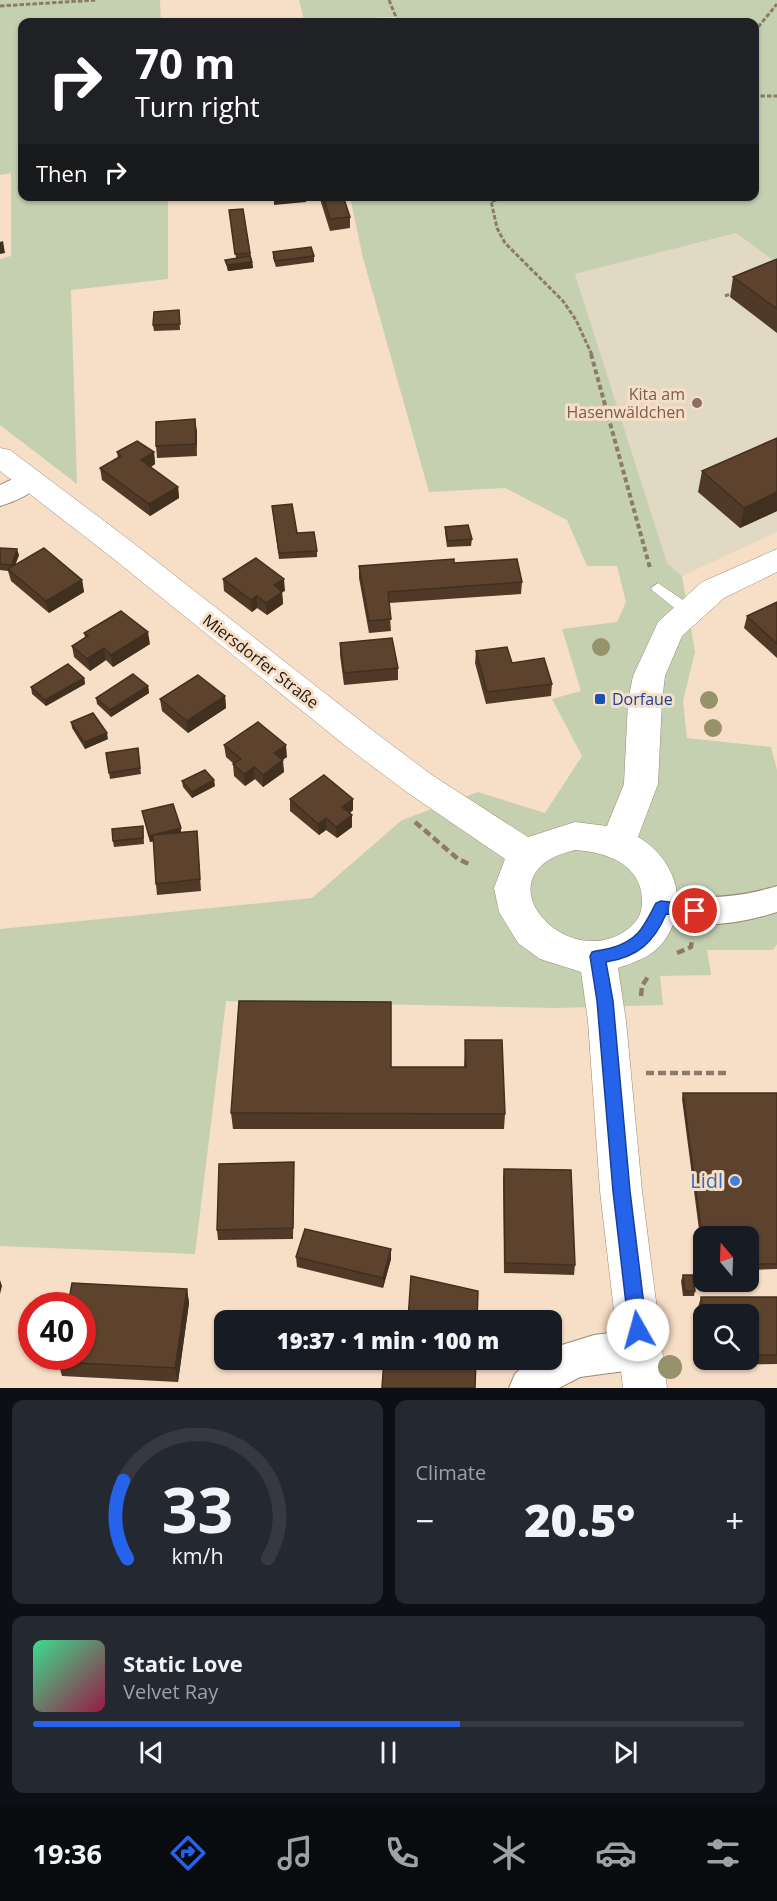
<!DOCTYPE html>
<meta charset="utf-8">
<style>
body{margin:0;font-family:"Open Sans",sans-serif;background:#242831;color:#f1f3f6;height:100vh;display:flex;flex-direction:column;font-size:22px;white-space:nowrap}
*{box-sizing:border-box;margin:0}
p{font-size:20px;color:#9ea1a6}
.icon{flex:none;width:33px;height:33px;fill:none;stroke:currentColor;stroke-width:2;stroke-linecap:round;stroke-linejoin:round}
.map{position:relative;height:1388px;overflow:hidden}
.side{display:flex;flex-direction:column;gap:12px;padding:12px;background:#0d0f14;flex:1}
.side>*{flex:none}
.hud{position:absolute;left:18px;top:18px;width:741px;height:183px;border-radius:12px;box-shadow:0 2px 4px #0004;background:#202124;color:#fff;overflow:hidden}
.needle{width:39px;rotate:341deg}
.controls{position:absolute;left:693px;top:1226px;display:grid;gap:12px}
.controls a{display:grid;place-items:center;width:66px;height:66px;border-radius:12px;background:#171b24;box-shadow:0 2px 4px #0004;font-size:30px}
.speed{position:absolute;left:18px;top:1292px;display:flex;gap:12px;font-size:30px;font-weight:700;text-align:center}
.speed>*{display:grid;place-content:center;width:78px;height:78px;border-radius:50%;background:#171b24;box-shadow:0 2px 4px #0004;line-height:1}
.speed .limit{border:9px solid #d22;background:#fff;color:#111}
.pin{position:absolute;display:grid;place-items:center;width:51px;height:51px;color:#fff;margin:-26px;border:3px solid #fff;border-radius:50%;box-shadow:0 2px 6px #0007}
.me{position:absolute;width:66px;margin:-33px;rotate:353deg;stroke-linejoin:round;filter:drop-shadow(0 0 4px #0008)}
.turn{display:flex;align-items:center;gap:21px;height:126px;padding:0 18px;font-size:27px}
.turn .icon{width:78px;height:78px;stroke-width:2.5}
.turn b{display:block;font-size:42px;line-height:51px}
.then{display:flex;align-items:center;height:57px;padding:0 18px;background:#0003;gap:12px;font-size:22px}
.big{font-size:45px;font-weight:800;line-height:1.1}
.side .tile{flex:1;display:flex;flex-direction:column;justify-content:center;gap:9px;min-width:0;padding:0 21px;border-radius:12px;background:#242831}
.side .dial{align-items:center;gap:0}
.dial svg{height:156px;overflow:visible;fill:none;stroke:#363941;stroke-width:7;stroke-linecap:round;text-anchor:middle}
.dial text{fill:#f1f3f6;stroke:none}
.song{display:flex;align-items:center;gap:18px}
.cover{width:72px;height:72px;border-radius:9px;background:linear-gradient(135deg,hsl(150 70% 55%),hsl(340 70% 35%))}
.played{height:6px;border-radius:3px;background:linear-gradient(90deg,#2563eb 60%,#363941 60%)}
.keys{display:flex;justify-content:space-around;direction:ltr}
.heat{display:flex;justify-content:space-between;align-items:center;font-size:33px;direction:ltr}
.side .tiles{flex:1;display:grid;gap:12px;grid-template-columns:1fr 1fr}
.tile:last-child{grid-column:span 2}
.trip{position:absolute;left:214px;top:1310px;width:348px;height:60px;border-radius:12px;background:#171b24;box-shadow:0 2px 4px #0004;font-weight:800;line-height:60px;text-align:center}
.dock{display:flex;height:96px;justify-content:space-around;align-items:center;background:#090b0e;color:#9ea1a6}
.dock .icon{width:42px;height:42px}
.dock .selected{color:#2563eb}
.dock b{font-size:27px;color:#f1f3f6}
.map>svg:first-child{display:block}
.education{fill:#e1d9c3}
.green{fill:#c5d0b1}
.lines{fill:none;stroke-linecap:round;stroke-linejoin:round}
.service-casing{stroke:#9e8872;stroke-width:1}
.minor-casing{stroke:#9e8872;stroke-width:2}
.tertiary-casing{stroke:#9e8872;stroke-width:1}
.path-far2{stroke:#8c7b6b;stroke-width:3;stroke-dasharray:4.5 2;stroke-linecap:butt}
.path-far1{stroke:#8c7b6b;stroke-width:4;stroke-dasharray:5 3;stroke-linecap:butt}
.path{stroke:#8c7b6b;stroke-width:4.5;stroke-dasharray:8 4;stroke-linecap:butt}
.service{fill:#fff;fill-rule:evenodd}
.minor{fill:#fff;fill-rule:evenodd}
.tertiary{fill:#fff;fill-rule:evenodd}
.tree{fill:#96926a}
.wall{fill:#503a27}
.shaded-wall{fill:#412f20}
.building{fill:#5d432d;stroke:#412f20;stroke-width:1.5}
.route{fill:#2563eb;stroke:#184099;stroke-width:1.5}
.education-dot{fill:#8d6e63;stroke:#f7dec6;stroke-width:2}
.transit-dot{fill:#1a4fb4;stroke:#f7dec6;stroke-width:2}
.shop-dot{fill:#3f7fe0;stroke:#f7dec6;stroke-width:2}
.labels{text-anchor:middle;stroke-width:6;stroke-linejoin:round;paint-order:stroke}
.education-label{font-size:16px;fill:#785e54;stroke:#f7dec6;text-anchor:end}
.street-label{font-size:16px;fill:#1e160e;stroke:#f7dec6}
.transit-label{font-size:16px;fill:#164399;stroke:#f7dec6;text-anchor:start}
.near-shop-label{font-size:20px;fill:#366cbe;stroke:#f7dec6;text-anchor:end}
</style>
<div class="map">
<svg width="777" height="1388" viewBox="0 0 777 1388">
<rect width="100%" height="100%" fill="#f7dec6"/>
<path class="education" d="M736,233L777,263V532L682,576L667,563L575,274Z"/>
<path class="green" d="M0,0H160L161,22H22V196L168,197V279L71,290L77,484L0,425V259L11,256V173L0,175Z
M299,0H777V263L736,233L575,274L667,563L682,576L695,652L683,701L687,738L771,747L777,770V944L773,950H707L711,975L660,976L663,1005L555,1008L226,1001L195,1254L0,1246V929L312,898L402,820L478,792L545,813L582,756L552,699L581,691L562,629L617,622L626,602L617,566H587L567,520L505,488L429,492L363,258L350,197L754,196V22H400L397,17L304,20Z"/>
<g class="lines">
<g class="service-casing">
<path id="service" d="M658,583L693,607L695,611L693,615H683L653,591L651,588Z"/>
</g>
<g class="minor-casing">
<path id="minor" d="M30,471L39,474L43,480C35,493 14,502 0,506V485Z
M777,886V912C737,925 690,930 649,917L644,907L649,897C668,891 687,897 706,897C731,897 754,893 777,886Z
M640,1329L654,1335L660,1349L654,1363L640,1369L580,1377L559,1388H509L515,1374L531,1359H552V1348L594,1335Z"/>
</g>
<g class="tertiary-casing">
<path id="tertiary" d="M0,448L10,450L132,542L376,733L432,775L528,837L575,822L607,826L624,784L628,701L633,676L658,622L702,582L777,549V572L724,598L682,636L665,676L662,701L658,784L638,837C678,860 692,911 659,947C648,958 633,963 618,968L626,1021L642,1191L667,1388H623L600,1191L588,1021L581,972L540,959L518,943L499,912L494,888L505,859L408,793L352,751L110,556L0,471ZM575,850C607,852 643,865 642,902C642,914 637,922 628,929C571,972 490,889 554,857C560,854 568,852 575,850Z"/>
</g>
<path class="path-far2" d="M389,0L398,22
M0,6L97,0
M754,32L777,4
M754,96H777
M490,196L497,228L505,243L563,301L576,320L592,355
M492,201L515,196
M725,296L735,292"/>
<path class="path-far1" d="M591,354L650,568"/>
<path class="path" d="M415,822L458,859L471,865
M677,953L691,947L692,939
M641,996L642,986L649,975
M646,1073H726"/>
<use href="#service" class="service"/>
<use href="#minor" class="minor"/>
<use href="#tertiary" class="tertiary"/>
</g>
<g class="tree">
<circle cx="601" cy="647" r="9"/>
<circle cx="709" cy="700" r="9"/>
<circle cx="713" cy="728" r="9"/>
<circle cx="670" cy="1367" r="12"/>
</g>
<path class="wall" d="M319,196H343L350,217V228L330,231Z
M243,209L253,268L228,271L225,260L236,258L230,216Z
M273,252L314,256V262L276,267L273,258Z
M777,259V333L730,297L733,277Z
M179,310L180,330L154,331L153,325Z
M195,419L197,456L157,458L156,446Z
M777,438V511L740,528L698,492L702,471Z
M117,452H154L155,464L151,467L178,487L179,498L150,516L102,480L100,468L118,458Z
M272,506L297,533L317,551V557L279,559Z
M445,527L472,539L471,546L447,547L445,533Z
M0,548L19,555L15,565L82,580L84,592L49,613L11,581L8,571L0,570Z
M454,563L522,582L521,594L389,603L391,631L369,633L359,578V566Z
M223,579L285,591L282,592L283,604L267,615L257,608L252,612L224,591Z
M777,602V658L744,628L747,616Z
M84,633L150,644L113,667L106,660L90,671L74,657L72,646L85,637Z
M340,643L398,668V680L344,685L340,655Z
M476,651L512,663L552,684L551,696L486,704L475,663Z
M84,678L85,684L46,706L32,694L31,687Z
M148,686L149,693L111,717L97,704L96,698Z
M225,696L226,708L188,733L162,711L160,699Z
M71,722L108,739L85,749L72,728Z
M224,745L287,757L282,760L284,772L263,787L255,779L245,786L234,776L233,764H234L226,757Z
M138,748L141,774L110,779L106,753Z
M182,781L215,786L192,798L183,787Z
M290,799L353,810L350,813L352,827L337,838L326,830L319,835L290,811Z
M142,811L181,828V832L197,831L201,891L157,895L156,884L154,841L150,842Z
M143,826L144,844L114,847L113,841Z
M465,1040L505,1114L504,1129H233L231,1113L464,1067Z
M683,1093H777V1269L748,1270V1236H704V1268L682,1099Z
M504,1169L575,1265L574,1275L504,1273L503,1179Z
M294,1173L293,1239L218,1240L217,1230Z
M296,1257L391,1259L383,1288L297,1267Z
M683,1275L695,1291L694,1296H683L681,1281Z
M187,1289L189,1303L178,1382L62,1376L58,1362Z
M701,1297H777V1364L705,1365L704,1359H748V1314H704V1352L698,1307Z"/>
<path class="shaded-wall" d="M298,196H306V202L274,205V199Z
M3,241L5,253L0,254V242Z
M252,262L253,268L228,271L227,265Z
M195,419L197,431V456L196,444Z
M154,452L155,464L143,472L141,460Z
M178,487L179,498L150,516L149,504Z
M777,492V511L740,528L744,508Z
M17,549L19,555L13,571L12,565Z
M284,579L285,591L282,592L283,604L267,615L266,603L274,585Z
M82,580L84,592L49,613L46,601Z
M257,596V608L252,612L251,600Z
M148,632L150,644L113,667L111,655Z
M104,648L106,660L90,671L87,659Z
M84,678L85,684L46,706L45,700Z
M148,686L149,693L111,717L110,710Z
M225,696L226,708L188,733L187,721Z
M107,733L108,739L85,749L84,742Z
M286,745L287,757L275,765L274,753Z
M283,760L284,772L263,787V775Z
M254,767L255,779L245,786L244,774Z
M214,780L215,786L192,798V792Z
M353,799V810L342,819V807Z
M352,815V827L337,838L336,827Z
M326,818V830L319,835L318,824Z
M181,828V834L150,842L149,836Z
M391,1249V1259L383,1288V1278Z
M0,1280L2,1286L0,1294Z
M187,1289L189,1303L178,1382L175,1368Z"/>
<path class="building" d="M273,196H298L274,199Z
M323,196H343L350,217L330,219Z
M243,209L250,253L235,254L229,210Z
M311,247L314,256L275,261L273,252Z
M250,256L252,262L227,265L225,260Z
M777,259V309L733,277Z
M179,310L180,324L153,325L154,312Z
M195,419L196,444L156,446V422Z
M777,438V492L744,508L702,471Z
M137,441L154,452L141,460L178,487L149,504L100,468L121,456L117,452Z
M292,504L297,533L314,532L317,551L279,553L272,506Z
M468,525L472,539L448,541L445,527Z
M0,548L17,549L12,565L0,564Z
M44,548L82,580L46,601L8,569Z
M256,558L284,579L274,585L282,592L266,603L257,596L251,600L223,579Z
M454,559V563L517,559L522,582L388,592L391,619L369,621L359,566Z
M777,602V644L747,616Z
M121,611L148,632L111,655L104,648L87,659L72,646L88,636L84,633Z
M392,638L398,668L344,673L340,643Z
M507,647L512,663L544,658L552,684L487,692L476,651Z
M68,664L84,678L45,700L31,687Z
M133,674L148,686L110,710L96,698Z
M198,675L225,696L187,721L160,699Z
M93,713L107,733L84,742L71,722Z
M258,722L286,745L274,753L283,760L263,775L254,767L244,774L233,764L241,759L224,745Z
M138,748L140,768L109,773L106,753Z
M205,770L214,780L192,792L182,781Z
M324,775L353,799L342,807L352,815L336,827L326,818L318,824L290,799Z
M173,804L181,828L149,836L142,811Z
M143,826V838L113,841L112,829Z
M197,831L200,879L156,884L153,835Z
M239,1001L391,1002V1067H466L465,1040H502L505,1114L231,1113Z
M683,1093H777V1264H748V1236H704V1251Z
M294,1162L293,1228L217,1230L219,1164Z
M504,1169L571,1170L575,1265L505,1263Z
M305,1229L391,1249L383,1278L296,1257Z
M683,1275H693L695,1291H685Z
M411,1276L478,1291L477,1320H408Z
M72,1283L187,1289L175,1368L58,1362L59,1356H82V1305H68Z
M701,1297H777V1355H748V1314H704V1319Z
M384,1359H404L406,1360V1359H476L475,1388H382Z"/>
<path class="route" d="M661,901L695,905L700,907L703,911L700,915L695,917L666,914C654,942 638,957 606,962L613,1001L630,1191L647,1330L644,1337L638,1339L631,1337L629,1330L613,1191L597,1001L590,956L592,952C598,950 605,950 611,948C639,940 644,926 656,903Z"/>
<circle class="education-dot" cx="697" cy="403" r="6"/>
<rect class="transit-dot" x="594" y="693" width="12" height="12" rx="3"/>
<circle class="shop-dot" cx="735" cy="1181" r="6"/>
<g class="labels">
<g class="education-label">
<text x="685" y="400">Kita am<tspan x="685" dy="18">Hasenwäldchen</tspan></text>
</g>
<g class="street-label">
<text transform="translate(261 661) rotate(38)" y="6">Miersdorfer Straße</text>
</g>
<g class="transit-label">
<text x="612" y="705">Dorfaue</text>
</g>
<g class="near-shop-label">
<text x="723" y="1188">Lidl</text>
</g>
</g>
</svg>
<div class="controls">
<a><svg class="needle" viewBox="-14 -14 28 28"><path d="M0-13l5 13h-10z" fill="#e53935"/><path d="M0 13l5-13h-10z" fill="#9ea1a6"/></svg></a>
<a><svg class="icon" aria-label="search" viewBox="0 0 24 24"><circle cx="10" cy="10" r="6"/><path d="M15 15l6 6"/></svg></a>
</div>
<div class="speed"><div class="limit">40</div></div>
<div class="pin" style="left:695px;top:911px;background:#d93025"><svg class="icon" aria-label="arrive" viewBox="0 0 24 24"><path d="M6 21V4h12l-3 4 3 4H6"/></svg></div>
<svg class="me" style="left:638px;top:1330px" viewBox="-20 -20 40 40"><circle r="19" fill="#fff"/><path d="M0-13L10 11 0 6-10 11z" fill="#2563eb"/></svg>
<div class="trip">19:37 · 1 min · 100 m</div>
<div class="hud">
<div class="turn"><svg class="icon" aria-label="right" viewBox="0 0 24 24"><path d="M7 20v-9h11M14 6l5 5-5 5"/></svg><div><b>70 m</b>Turn right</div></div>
<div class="then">Then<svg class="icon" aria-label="right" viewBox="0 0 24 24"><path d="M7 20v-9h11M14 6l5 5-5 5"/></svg></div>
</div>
</div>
<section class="side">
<div class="tiles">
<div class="tile dial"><svg viewBox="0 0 100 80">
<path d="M14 69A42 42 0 1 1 86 69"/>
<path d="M14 69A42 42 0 0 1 12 29" stroke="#2563eb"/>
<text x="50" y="56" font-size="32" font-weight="700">33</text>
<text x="50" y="72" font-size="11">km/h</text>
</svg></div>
<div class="tile"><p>Climate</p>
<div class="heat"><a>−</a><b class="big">20.5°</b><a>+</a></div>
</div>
<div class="tile">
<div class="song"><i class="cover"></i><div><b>Static Love</b><p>Velvet Ray</p></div></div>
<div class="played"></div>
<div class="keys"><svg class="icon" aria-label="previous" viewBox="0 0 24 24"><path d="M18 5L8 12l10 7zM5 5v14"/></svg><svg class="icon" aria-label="pause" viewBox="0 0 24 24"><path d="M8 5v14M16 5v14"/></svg><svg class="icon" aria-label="next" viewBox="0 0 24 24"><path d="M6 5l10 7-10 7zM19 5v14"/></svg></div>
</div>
</div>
</section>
<nav class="dock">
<b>19:36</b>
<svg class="icon selected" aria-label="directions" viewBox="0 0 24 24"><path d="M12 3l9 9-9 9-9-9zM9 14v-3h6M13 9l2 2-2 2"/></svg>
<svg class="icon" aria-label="music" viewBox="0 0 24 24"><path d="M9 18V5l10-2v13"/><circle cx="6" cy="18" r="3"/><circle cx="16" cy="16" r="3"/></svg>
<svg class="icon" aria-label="phone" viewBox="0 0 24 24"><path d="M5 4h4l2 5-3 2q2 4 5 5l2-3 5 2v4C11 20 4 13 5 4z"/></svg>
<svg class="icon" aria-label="climate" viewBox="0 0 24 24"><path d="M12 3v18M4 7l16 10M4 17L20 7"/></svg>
<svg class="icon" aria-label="car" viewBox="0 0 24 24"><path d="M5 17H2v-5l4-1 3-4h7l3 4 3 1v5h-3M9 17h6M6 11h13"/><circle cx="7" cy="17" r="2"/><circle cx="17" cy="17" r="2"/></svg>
<svg class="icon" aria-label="filters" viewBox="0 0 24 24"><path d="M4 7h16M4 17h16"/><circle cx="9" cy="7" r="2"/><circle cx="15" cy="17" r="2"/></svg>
</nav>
